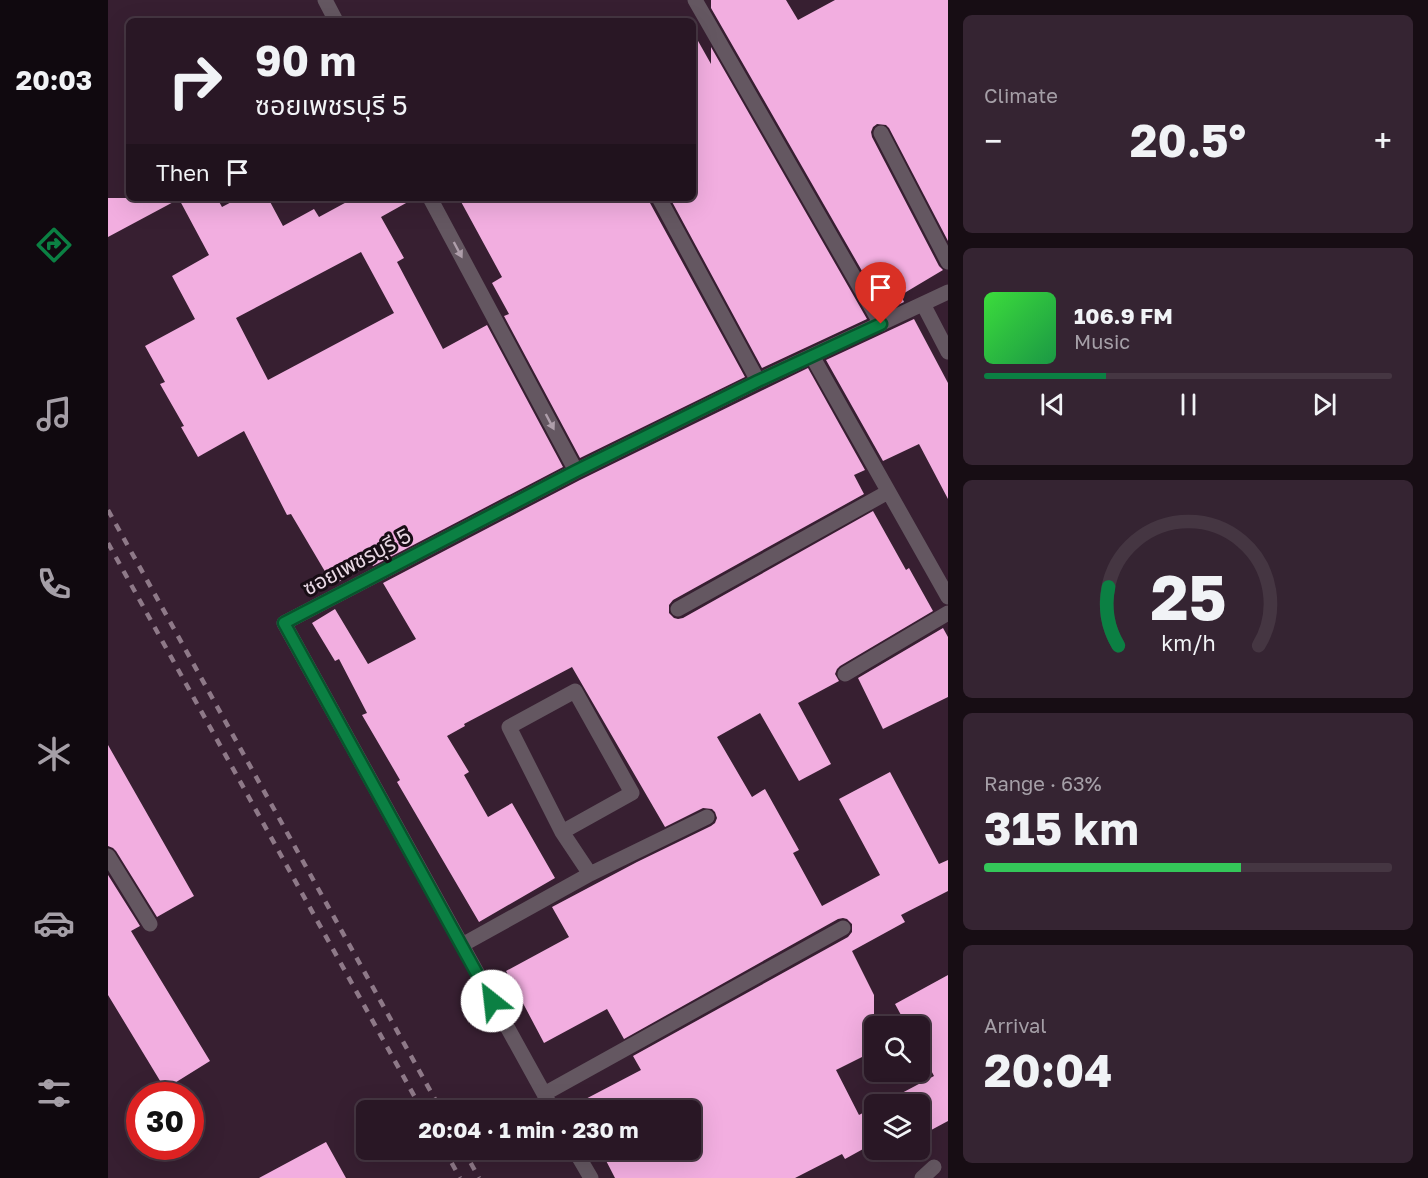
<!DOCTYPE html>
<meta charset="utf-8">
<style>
body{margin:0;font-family:"Golos Text","Noto Sans Thai",sans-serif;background:#352432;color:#f1f3f6;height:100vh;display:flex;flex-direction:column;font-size:22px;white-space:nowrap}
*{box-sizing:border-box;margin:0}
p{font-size:20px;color:#a59fa7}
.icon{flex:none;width:33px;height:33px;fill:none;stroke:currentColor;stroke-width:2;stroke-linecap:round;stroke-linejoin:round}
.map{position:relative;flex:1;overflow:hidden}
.sheet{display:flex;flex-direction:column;gap:15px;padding:15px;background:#170d14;width:480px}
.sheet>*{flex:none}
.hud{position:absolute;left:18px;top:18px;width:570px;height:183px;border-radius:9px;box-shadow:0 6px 24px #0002,0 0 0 2px #453642;background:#291725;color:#f1f3f6;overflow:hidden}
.tools{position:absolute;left:756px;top:1016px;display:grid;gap:12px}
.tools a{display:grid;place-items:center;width:66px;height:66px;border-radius:9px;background:#291725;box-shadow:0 6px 24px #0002,0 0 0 2px #453642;font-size:30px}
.speed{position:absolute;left:18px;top:1082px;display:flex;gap:12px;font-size:30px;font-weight:700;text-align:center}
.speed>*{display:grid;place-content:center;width:78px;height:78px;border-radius:50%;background:#291725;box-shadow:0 6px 24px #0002,0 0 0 2px #453642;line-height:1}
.speed .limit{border:9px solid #d22;background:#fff;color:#111}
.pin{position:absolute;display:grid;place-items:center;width:51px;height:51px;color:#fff;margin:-62px -26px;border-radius:50% 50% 50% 0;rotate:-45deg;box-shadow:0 0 6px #0007}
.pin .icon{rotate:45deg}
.me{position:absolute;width:66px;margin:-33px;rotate:331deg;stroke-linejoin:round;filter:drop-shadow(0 0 4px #0008)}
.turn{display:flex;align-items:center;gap:21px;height:126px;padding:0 30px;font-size:27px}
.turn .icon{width:78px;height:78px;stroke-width:2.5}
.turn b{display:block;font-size:42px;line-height:51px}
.then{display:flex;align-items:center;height:57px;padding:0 30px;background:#0003;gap:12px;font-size:22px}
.big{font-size:45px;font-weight:700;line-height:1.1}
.sheet .widget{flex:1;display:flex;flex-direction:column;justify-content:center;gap:9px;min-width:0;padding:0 21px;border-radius:9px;background:#352432}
.sheet .dial{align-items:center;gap:0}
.dial svg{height:156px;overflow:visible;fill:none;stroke:#453642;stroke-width:7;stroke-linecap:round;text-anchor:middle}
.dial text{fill:#f1f3f6;stroke:none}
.song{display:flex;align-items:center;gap:18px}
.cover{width:72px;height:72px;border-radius:9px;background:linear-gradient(135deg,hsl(120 70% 55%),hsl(140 70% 35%))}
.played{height:6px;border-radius:3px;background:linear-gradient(90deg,#0b8043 30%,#453642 30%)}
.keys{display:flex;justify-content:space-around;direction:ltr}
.heat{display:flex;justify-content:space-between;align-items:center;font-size:33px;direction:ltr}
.charge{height:9px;border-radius:4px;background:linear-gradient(90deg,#34c759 63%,#453642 0)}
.trip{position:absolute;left:248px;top:1100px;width:345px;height:60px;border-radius:9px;background:#291725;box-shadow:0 6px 24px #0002,0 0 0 2px #453642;font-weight:700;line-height:60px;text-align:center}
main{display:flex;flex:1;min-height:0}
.tab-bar{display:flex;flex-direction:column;width:108px;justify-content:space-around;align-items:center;background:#10090f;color:#a59fa7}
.tab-bar .icon{width:42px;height:42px}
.tab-bar .selected{color:#0b8043}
.tab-bar b{font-size:27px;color:#f1f3f6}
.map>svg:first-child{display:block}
.building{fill:#f2aee0;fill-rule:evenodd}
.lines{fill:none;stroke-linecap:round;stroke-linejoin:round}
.minor{stroke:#645761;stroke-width:15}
.rail{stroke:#8e7988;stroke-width:4.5;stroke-dasharray:8 8;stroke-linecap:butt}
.oneway{fill:#ae9eaa}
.route-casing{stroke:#07532c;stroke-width:15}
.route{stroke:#0b8043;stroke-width:10}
.labels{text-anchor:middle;stroke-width:6;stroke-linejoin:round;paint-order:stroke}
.street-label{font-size:21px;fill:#ead9e5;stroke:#180d15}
</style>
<main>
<nav class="tab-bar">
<b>20:03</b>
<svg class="icon selected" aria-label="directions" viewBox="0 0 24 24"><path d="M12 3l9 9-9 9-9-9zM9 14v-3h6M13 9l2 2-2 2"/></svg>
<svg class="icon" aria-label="music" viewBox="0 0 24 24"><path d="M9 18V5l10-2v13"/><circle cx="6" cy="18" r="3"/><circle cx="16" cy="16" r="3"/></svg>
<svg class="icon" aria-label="phone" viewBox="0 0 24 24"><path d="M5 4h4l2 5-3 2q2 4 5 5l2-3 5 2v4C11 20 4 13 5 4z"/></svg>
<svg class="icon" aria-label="climate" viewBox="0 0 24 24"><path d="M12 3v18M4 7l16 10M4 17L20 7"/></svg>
<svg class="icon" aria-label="car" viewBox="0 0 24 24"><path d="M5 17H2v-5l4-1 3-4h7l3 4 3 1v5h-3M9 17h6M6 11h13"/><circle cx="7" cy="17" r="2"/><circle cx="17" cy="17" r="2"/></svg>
<svg class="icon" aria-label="filters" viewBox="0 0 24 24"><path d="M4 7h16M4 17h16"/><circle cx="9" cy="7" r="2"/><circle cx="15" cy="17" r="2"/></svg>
</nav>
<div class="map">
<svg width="840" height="1178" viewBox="0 0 840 1178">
<rect width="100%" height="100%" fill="#371f31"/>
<path class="building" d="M603,0H678L690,20L727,0H840V241L781,128L778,125L769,124L765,127L763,132L764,137L831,266L835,270L793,295L796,302L777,311L603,8Z
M585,32L603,64V47L759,319L654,368L562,198H585Z
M0,198H109L114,207L131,198H160L175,226L206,209L211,217L246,198H307L273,217L296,258L289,262L335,349L379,325L455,467L265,566L263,563L225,585L183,514L179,515L136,431L90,457L73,427L76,426L52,384L57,382L37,346L87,319L64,276L101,255L71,199L0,237ZM253,252L286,313L160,380L128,318Z
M351,198H541L542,203L637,377L472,458L396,316L401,314L384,283L394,277Z
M806,319L840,383V499L811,444L775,461L718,360Z
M700,368L757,470L746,475L756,494L565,600L561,605V613L566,618L570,619L575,618L765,511L798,570L801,568L825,611L732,666L729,669L727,674L731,681L690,703L723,764L691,781L652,713L609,737L644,797L657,789L691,850L685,853L714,906L772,875L731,799L782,772L831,864L840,860V891L793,915L797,922L744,951L766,995V1051L728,1070L751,1115L766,1107V1143L737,1159L734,1154L687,1178H507L492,1149H582V1110H472L468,1104L533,1070L525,1056L740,937L744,932V924L739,919L735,918L730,919L516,1039L499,1009L436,1043L398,971L461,937L444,907L529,862L603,826L607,823L609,818L607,812L604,809L595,808L557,827L464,667L356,724L357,726L339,736L361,772L356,775L380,817L404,803L447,878L371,922L289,782L292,780L254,715L259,713L231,659L227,661L204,623L227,609L260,664L308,639L275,583L472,480Z
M835,628L840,637V697L775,729L750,678Z
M0,745L86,896L49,917L8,851L5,848L0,846Z
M0,875L32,926L23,931L102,1061L57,1089L0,995Z
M840,975V1121L812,1136V1104H773L826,1076L812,1049V1026H799L787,1004Z
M218,1142L238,1178H151Z"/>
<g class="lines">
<path class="minor" d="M217,0L228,21
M587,0L773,324
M773,133L840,262
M322,198L468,471
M551,198L650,381
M815,304L840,352
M704,356L840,597
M570,609L780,492
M737,674L840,613
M0,856L42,924
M482,874L599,817
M354,945L482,874L454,832L401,727L467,691L524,793L454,832
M436,1094L735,928
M445,1110L176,623L468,471L650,381L840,292
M466,1149L483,1178
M814,1178L826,1167"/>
<path class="rail" d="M0,510L333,1110
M0,543L314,1110
M336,1149L352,1178
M355,1149L371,1178"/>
</g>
<defs><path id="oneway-solid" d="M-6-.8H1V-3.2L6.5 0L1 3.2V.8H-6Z" transform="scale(1.5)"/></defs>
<g class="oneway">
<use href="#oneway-solid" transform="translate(350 250) rotate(62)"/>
<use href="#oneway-solid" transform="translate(442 422) rotate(62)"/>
</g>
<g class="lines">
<g class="route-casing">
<path id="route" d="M384,1001L176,623L468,471L650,381L773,324"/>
</g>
<use href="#route" class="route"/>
</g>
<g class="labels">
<g class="street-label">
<text transform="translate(249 562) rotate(-28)" y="7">ซอยเพชรบุรี 5</text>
</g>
</g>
</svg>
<div class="tools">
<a><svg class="icon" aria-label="search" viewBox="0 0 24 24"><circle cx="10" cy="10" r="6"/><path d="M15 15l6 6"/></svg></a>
<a><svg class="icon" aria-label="layers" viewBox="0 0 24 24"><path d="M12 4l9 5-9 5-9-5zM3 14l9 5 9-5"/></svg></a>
</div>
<div class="speed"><div class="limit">30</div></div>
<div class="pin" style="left:773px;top:324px;background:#d93025"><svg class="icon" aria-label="arrive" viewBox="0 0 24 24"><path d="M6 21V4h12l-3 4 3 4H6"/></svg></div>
<svg class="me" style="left:384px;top:1001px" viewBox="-20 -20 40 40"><circle r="19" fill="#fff"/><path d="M0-13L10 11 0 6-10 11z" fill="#0b8043"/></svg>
<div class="trip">20:04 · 1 min · 230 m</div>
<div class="hud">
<div class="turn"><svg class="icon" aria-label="right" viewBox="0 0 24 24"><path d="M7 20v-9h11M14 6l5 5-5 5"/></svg><div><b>90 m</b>ซอยเพชรบุรี 5</div></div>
<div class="then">Then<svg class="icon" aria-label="arrive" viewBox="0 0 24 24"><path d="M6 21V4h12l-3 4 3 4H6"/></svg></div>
</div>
</div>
<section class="sheet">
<div class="widget"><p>Climate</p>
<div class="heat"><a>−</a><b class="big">20.5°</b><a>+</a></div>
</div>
<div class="widget">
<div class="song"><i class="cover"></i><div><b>106.9 FM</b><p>Music</p></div></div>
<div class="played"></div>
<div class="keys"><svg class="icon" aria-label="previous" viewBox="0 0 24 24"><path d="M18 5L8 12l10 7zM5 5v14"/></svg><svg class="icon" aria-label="pause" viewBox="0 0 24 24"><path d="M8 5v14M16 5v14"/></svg><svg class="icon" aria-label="next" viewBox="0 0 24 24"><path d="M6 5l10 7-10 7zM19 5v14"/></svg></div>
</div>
<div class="widget dial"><svg viewBox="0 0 100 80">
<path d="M14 69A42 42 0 1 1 86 69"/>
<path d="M14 69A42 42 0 0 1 9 39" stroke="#0b8043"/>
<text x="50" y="56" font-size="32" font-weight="700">25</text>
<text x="50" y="72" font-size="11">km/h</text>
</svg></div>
<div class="widget"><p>Range · 63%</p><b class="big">315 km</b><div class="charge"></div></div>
<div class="widget"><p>Arrival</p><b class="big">20:04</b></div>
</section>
</main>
